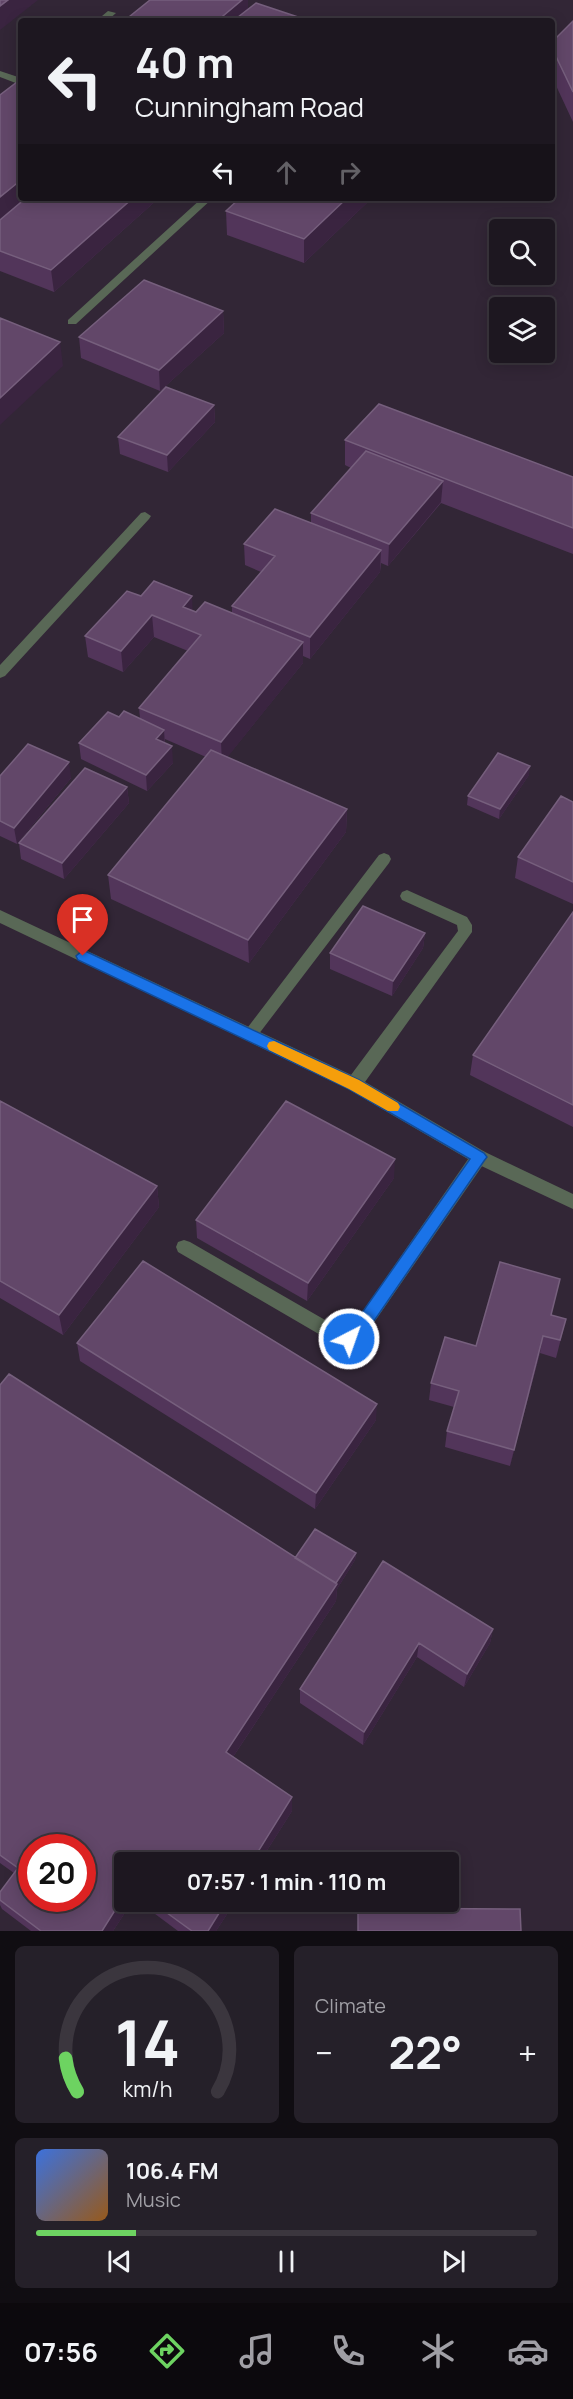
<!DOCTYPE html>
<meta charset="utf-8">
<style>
body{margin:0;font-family:Manrope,sans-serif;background:#252029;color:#f1f3f6;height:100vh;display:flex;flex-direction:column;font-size:22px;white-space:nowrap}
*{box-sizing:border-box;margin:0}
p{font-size:20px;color:#a09fa5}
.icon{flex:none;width:33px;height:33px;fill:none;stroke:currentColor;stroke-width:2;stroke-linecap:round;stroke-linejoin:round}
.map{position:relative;height:1931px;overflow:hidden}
.drawer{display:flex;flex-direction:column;gap:15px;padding:15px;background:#100d12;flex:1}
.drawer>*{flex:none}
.banner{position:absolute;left:18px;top:18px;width:537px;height:183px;border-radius:6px;box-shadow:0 3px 15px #0003,0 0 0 2px #3b363e;background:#1d1720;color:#f1f3f6;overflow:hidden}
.fabs{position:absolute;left:489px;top:219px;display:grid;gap:12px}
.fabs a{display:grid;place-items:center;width:66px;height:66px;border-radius:6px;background:#1d1720;box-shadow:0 3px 15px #0003,0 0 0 2px #3b363e;font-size:30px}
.speed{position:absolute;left:18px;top:1834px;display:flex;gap:12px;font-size:30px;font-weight:700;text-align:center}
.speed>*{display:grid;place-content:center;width:78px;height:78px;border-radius:50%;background:#1d1720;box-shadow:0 3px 15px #0003,0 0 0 2px #3b363e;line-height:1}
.speed .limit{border:9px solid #d22;background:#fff;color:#111}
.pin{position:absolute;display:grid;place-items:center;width:51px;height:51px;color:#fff;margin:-62px -26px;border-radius:50% 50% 50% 0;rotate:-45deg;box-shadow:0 0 6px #0007}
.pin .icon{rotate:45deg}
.me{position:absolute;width:66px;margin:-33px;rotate:41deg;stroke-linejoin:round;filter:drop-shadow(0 0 4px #0008)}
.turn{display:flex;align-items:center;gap:21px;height:126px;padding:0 18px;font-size:27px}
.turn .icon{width:78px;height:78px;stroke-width:2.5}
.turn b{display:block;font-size:42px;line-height:51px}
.lanes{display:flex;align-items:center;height:57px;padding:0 18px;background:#0003;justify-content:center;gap:30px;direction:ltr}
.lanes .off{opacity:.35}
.big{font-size:45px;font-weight:700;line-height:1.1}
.drawer .widget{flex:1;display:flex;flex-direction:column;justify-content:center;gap:9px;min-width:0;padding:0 21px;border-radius:9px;background:#252029}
.drawer .dial{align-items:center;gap:0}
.dial svg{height:156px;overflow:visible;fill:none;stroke:#3b363e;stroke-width:7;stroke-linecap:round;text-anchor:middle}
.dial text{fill:#f1f3f6;stroke:none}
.song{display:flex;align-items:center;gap:18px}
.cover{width:72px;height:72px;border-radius:9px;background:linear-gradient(135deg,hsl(220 70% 55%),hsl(30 70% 35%))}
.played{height:6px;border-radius:3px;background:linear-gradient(90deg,#6dd361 20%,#3b363e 20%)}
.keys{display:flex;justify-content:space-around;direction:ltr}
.heat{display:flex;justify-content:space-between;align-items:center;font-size:33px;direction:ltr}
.drawer .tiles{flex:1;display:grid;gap:15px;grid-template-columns:1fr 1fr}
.widget:last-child{grid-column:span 2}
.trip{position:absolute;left:114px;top:1852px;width:345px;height:60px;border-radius:6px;background:#1d1720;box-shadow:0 3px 15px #0003,0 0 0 2px #3b363e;font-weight:700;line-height:60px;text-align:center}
.tab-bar{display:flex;height:96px;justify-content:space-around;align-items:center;background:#0c090d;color:#a09fa5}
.tab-bar .icon{width:42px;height:42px}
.tab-bar .current{color:#6dd361}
.tab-bar b{font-size:27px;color:#f1f3f6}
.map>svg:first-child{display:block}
.built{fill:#322636;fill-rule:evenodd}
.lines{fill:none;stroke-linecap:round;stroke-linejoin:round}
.lane{fill:#596856;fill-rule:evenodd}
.street{fill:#596856;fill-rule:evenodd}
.wall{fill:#52355a}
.shaded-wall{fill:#3a2440}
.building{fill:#624769;stroke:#765f7d;stroke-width:1.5;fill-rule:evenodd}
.route{fill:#1a73e8;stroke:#114b97;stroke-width:1.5}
.slow{fill:#f59e0b}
</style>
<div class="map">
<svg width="573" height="1931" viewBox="0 0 573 1931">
<rect width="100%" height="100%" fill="#271f2a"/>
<path class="built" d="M0,0H573V1931H0ZM21,21H552V198H21ZM500,230H544V274H500ZM500,308H544V352H500ZM32,1848H82V1899H32ZM124,1863H448V1902H124Z"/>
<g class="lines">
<path class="lane" d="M108,11L116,13L107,21H96Z
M0,71L21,78V85L0,77Z
M202,198H213L76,324H68V320Z
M145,512L151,516L149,519L5,676L0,678V665L141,513Z
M384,853L389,855L391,859L389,863L255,1039L250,1041L245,1039L242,1035L245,1031L379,855Z
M407,890L467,917L472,925V932L360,1089L354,1091L348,1089L346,1084L348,1079L458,931L457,925L402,900L400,896L402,892Z
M479,1150L485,1152L487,1157L485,1162L364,1337L349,1347L329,1340L178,1252L176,1247L178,1242L184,1240L190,1242L339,1328L347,1331L352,1327L473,1152Z"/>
<path class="street" d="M0,910L360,1079L485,1152L573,1194V1209L473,1162L348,1089L0,923Z"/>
</g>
<path class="wall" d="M573,21V122L552,77V42Z
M0,95L21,198H159L54,292L0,271Z
M240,198H372L304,263L227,235L226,211Z
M223,311L224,333L160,391L81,358L79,337Z
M214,405L215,422L168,472L120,454L118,437Z
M345,440L573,477V554L441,503L388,566L381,563L380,572L310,659L303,656V663L227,757L347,809L346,832L249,963L111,899L108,875L206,757L165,739V743L173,763L147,791L81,759L79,743L119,717L140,718L139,708L188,651L154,637L123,672L88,657L85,636L141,596L196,612L232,613V606L261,572L245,565L244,544L311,523V513L351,468L345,465Z
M529,775L499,819L467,805L468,796Z
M0,776L71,778L17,844L0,836Z
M127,787L129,803L64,879L21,859L19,843Z
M573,802V904L515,878L518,857Z
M573,912V1127L470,1075L473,1055Z
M425,933L423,948L392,996L330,969V953Z
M0,1101L157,1186L159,1207L63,1335L0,1298Z
M394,1178L307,1301L197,1238L196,1220Z
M551,1315L566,1319L556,1358L540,1353L510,1466L445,1447L447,1431L454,1407L429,1400L431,1383L476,1346Z
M77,1343L376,1420L315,1509L80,1361Z
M0,1385L295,1558L356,1553L355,1560L337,1589L336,1601L233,1757L292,1811L259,1863H124L132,1902L113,1931H31L2,1909L0,1905V1892L14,1873L0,1863Z
M383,1561L493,1629L490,1643L464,1687L417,1657L363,1745L300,1703V1689Z
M139,1902H235L216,1931H178Z"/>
<path class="shaded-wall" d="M8,0H38L0,30V6Z
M242,0H248V16L242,21H217Z
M21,180V198H31L0,224V197Z
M133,198H159L54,292L51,270Z
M347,198H372L304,263V239Z
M223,311L224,333L160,391L159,370Z
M60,342L63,366L0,425V398Z
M214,405L215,422L168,472L167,455Z
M443,481L441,502L388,566L389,544Z
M381,550L380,572L310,659V637Z
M192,596L193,618L183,607Z
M152,615L154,637L123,672L121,651Z
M303,642V663L222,764L221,742Z
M164,730L165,746L156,739Z
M172,746L173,763L147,791L146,775Z
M69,762L71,778L17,844L14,828Z
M530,766L529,775L499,819L500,809Z
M127,787L129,803L64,879L62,863Z
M347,809L346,832L249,963L248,940Z
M425,933L423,948L392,996L393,981Z
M395,1159L394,1178L307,1301L308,1283Z
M157,1186L159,1207L63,1335L59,1315Z
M543,1336L540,1353L510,1466L514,1450Z
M377,1404L376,1420L315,1509L316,1493Z
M356,1553L355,1560L337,1589L336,1601L227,1766L226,1752L336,1585V1583Z
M493,1629L490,1643L464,1687L467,1674Z
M419,1643L417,1657L363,1745L364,1732Z
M292,1797V1811L259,1863H251Z
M124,1896V1902H132L113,1931H102Z
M226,1902H235L216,1931H208Z"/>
<path class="building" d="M0,0H8L0,6Z
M150,0H242L217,21H124Z
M256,3L310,21H233Z
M573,21V92L552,48V42Z
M21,79V180L0,197V95Z
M26,198H133L51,270L0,251V220Z
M240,198H347L304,239L226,211Z
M144,280L223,311L159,370L79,337Z
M0,318L60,342L0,398Z
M166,387L214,405L167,455L118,437Z
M379,404L573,477V528L345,440Z
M366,451L443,481L389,544L311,513Z
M275,509L381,550L310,637L232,606L275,556L244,544Z
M154,581L192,596L183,607L196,612L205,602L303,642L221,742L139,708L201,635L152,615L121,651L85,636L127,591L141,596Z
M124,711L164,730L156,739L172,746L146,775L79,743L108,712L119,717Z
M28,744L69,762L14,828L0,821V776Z
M211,750L347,809L248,940L108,875Z
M498,753L530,766L500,809L468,796Z
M85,768L127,787L62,863L19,843Z
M561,796L573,802V882L518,857Z
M363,906L425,933L393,981L330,953Z
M573,912V1105L473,1055Z
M0,1101L157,1186L59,1315L0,1281Z
M286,1101L395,1159L308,1283L196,1220Z
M143,1261L377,1404L316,1493L77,1343Z
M500,1262L560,1279L551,1315L566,1319L560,1340L543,1336L514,1450L447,1431L459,1391L431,1383L445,1337L476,1346Z
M9,1374L337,1584L226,1752L292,1797L251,1863H124V1896L102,1931H41L0,1900V1892L18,1868L0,1855V1385ZM32,1848H82V1899H32Z
M315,1529L356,1553L336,1583L295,1558Z
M383,1561L493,1629L467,1674L419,1643L364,1732L300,1689Z
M152,1902H226L208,1931H192Z
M358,1908L520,1909L521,1931H358Z"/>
<path class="route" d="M83,950L359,1080L484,1153L487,1157L484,1161L363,1337L349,1346L344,1344L341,1339L352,1327L470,1159L349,1089L78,960L76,956Z"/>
<path class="slow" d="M274,1041L359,1080L398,1103L400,1107L398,1111H388L349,1089L269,1050L267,1046L269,1042Z"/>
</svg>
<div class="fabs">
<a><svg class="icon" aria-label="search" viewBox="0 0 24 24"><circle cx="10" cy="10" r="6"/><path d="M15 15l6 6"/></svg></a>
<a><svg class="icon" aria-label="layers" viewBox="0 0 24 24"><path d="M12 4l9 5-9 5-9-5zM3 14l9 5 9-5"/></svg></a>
</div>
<div class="speed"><div class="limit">20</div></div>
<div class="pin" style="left:83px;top:956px;background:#d93025"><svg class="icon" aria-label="arrive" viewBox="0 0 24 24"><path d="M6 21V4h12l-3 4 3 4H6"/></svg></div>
<svg class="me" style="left:349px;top:1339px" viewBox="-20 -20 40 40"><circle r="17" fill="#1a73e8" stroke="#fff" stroke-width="3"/><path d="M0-11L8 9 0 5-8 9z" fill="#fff"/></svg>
<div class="trip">07:57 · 1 min · 110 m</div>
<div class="banner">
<div class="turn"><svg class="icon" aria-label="left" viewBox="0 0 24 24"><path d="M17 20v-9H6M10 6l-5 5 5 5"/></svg><div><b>40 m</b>Cunningham Road</div></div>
<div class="lanes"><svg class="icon" aria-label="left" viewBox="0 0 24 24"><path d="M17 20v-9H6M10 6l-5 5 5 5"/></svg><svg class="icon off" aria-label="ahead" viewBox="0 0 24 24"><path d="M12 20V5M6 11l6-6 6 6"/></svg><svg class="icon off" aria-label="right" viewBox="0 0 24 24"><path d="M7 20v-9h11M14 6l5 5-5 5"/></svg></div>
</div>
</div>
<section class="drawer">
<div class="tiles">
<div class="widget dial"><svg viewBox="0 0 100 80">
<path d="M14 69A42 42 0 1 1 86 69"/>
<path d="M14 69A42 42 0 0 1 8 52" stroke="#6dd361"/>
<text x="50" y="56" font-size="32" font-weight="700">14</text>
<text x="50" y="72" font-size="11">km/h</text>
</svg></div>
<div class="widget"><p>Climate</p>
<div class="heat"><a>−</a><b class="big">22°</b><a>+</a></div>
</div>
<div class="widget">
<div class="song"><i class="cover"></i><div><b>106.4 FM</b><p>Music</p></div></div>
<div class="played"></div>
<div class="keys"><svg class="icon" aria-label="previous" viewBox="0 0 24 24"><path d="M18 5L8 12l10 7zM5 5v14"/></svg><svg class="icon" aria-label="pause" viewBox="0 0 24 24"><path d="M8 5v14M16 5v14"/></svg><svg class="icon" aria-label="next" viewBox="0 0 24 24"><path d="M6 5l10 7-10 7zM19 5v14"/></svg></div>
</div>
</div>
</section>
<nav class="tab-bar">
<b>07:56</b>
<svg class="icon current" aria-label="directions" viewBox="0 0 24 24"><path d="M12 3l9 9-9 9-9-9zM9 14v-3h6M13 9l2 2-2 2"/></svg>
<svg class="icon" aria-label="music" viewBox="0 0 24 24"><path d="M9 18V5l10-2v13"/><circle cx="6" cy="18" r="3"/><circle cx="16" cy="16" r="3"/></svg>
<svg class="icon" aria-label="phone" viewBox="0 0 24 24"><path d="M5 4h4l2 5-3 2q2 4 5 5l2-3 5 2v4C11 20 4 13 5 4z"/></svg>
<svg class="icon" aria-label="climate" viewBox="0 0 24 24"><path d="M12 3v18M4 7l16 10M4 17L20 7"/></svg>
<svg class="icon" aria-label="car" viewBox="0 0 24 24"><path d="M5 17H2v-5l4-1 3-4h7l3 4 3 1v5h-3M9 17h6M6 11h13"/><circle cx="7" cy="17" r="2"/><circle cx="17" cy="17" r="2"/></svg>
</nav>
